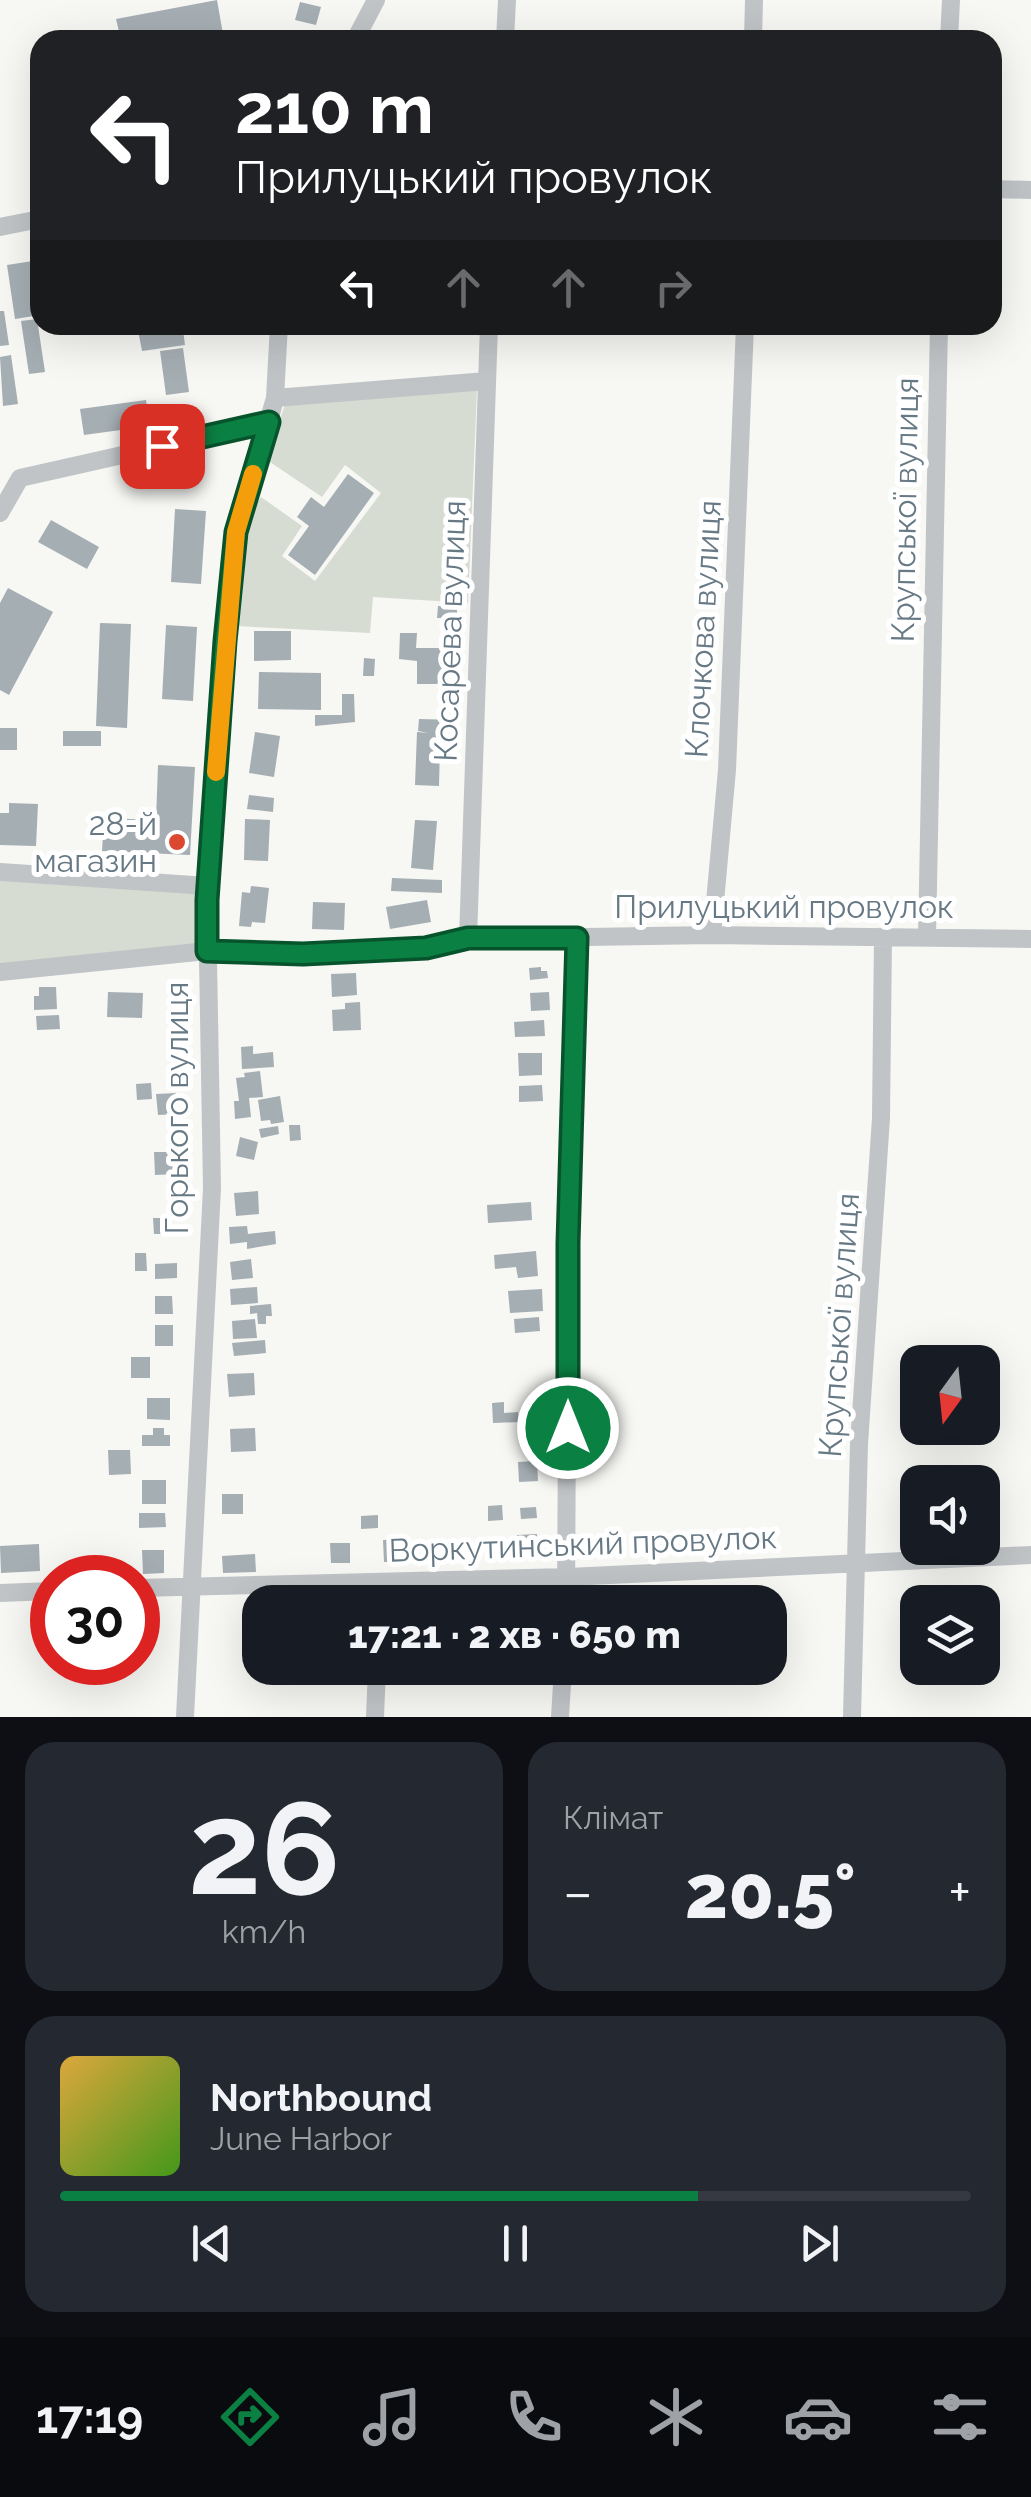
<!DOCTYPE html>
<html lang="uk">
<meta charset="utf-8">
<style>
body{margin:0;font-family:Raleway,sans-serif;background:#242831;color:#f1f3f6;height:100vh;display:flex;flex-direction:column;font-size:38px;white-space:nowrap}
*{box-sizing:border-box;margin:0}
p{font-size:32px;color:#9ea1a6}
.icon{flex:none;width:55px;height:55px;fill:none;stroke:currentColor;stroke-width:2;stroke-linecap:round;stroke-linejoin:round}
.map{position:relative;height:1717px;overflow:hidden}
.sheet{display:flex;flex-direction:column;gap:25px;padding:25px;background:#0d0f14;flex:1}
.sheet>*{flex:none}
.top-card{position:absolute;left:30px;top:30px;width:972px;height:305px;border-radius:30px;box-shadow:0 10px 40px #0002;background:#202124;color:#fff;overflow:hidden}
.needle{width:65px;rotate:195deg}
.buttons{position:absolute;left:900px;top:1345px;display:grid;gap:20px}
.buttons a{display:grid;place-items:center;width:100px;height:100px;border-radius:20px;background:#171b24;box-shadow:0 10px 40px #0002;font-size:50px}
.speed{position:absolute;left:30px;top:1555px;display:flex;gap:20px;font-size:50px;font-weight:700;text-align:center}
.speed>*{display:grid;place-content:center;width:130px;height:130px;border-radius:50%;background:#171b24;box-shadow:0 10px 40px #0002;line-height:1}
.speed .limit{border:15px solid #d22;background:#fff;color:#111}
.pin{position:absolute;display:grid;place-items:center;width:85px;height:85px;color:#fff;margin:-42px;border-radius:20px;box-shadow:0 5px 15px #0006}
.me{position:absolute;width:110px;margin:-55px;rotate:0deg;stroke-linejoin:round;filter:drop-shadow(0 0 8px #0008)}
.turn{display:flex;align-items:center;gap:35px;height:210px;padding:0 40px;font-size:45px}
.turn .icon{width:130px;height:130px;stroke-width:2.5}
.turn b{display:block;font-size:70px;line-height:85px}
.lanes{display:flex;align-items:center;height:95px;padding:0 40px;background:#0003;justify-content:center;gap:50px;direction:ltr}
.lanes .off{opacity:.35}
.big{font-size:75px;font-weight:800;line-height:1.1}
.sheet .widget{flex:1;display:flex;flex-direction:column;justify-content:center;gap:15px;min-width:0;padding:0 35px;border-radius:30px;background:#242831}
.sheet .dial{align-items:center;gap:0}
.dial b{font-size:130px;line-height:1}
.song{display:flex;align-items:center;gap:30px}
.cover{width:120px;height:120px;border-radius:15px;background:linear-gradient(135deg,hsl(40 70% 55%),hsl(100 70% 35%))}
.played{height:10px;border-radius:5px;background:linear-gradient(90deg,#0b8043 70%,#363941 70%)}
.keys{display:flex;justify-content:space-around;direction:ltr}
.heat{display:flex;justify-content:space-between;align-items:center;font-size:55px;direction:ltr}
.sheet .tiles{flex:1;display:grid;gap:25px;grid-template-columns:1fr 1fr}
.widget:last-child{grid-column:span 2}
.trip{position:absolute;left:242px;top:1585px;width:545px;height:100px;border-radius:30px;background:#171b24;box-shadow:0 10px 40px #0002;font-weight:800;line-height:100px;text-align:center}
.dock{display:flex;height:160px;justify-content:space-around;align-items:center;background:#090b0e;color:#9ea1a6}
.dock .icon{width:70px;height:70px}
.dock .active{color:#0b8043}
.dock b{font-size:45px;color:#f1f3f6}
.map>svg:first-child{display:block}
.green{fill:#d7dcd3}
.building{fill:#a5aeb3}
.lines{fill:none;stroke-linecap:round;stroke-linejoin:round}
.street{stroke:#c0c4c7;stroke-width:18}
.route-casing{stroke:#07532c;stroke-width:25}
.route{stroke:#0b8043;stroke-width:18}
.slow{stroke:#f59e0b;stroke-width:18}
.poi-dot{fill:#dc482f;stroke:#fff;stroke-width:4}
.labels{text-anchor:middle;stroke-width:10;stroke-linejoin:round;paint-order:stroke}
.street-label{font-size:32px;fill:#677984;stroke:#fff}
.poi-label{font-size:32px;fill:#677984;stroke:#fff;text-anchor:end}
</style>
<div class="map">
<svg width="1031" height="1717" viewBox="0 0 1031 1717">
<rect width="100%" height="100%" fill="#f7f7f4"/>
<path class="green" d="M477,390L468,603L373,597L370,633L236,626C239,585 235,532 261,497L302,526L282,556L315,581L381,493L345,465L322,497L267,460L285,404Z
M0,878L198,891L196,946L0,964Z"/>
<path class="building" d="M217,0L224,40H121L116,19Z
M300,2L321,7L316,25L295,20Z
M33,261L40,315L15,319L7,265Z
M0,311H4L9,345L0,346Z
M37,319L45,372L29,374L21,321Z
M137,325H167L168,331L157,334L183,330L185,345L142,351Z
M183,348L189,392L166,395L160,351Z
M11,355L18,404L3,406L0,357Z
M146,400L150,426L84,435L80,409Z
M348,474L374,493L315,575L288,555L309,526L297,517L311,497L324,507Z
M175,509L206,511L201,584L171,582Z
M51,520L99,547L87,569L38,542Z
M8,588L53,612L9,695L0,690V603Z
M438,606H457V618H437Z
M100,623L131,624L127,728L96,726Z
M166,625L197,627L193,701L162,699Z
M254,631H291V660L254,661Z
M400,633H417L416,648H446V684H417V661L399,659Z
M364,658L375,659L374,676H363Z
M259,672L321,673V710L258,709Z
M449,687L463,688V704L449,703Z
M342,694H354L355,722L315,726V715H342Z
M419,719L459,720V732H438V736H447L446,747H440L439,786L415,785L417,732L429,733L418,731Z
M0,728H17V750H0Z
M63,731H101V746H63Z
M255,732L280,736L274,777L249,773Z
M158,765L195,767L190,855L102,851L104,818L156,820Z
M249,795L274,798L273,812L247,809Z
M9,803L38,804L36,846L0,845V813H9Z
M245,819L270,820L268,861L244,860Z
M415,820L437,821L433,870L411,868Z
M392,878L442,880V893L391,891Z
M251,886L269,888L265,923L252,922L251,927L239,926L242,892L250,893Z
M427,900L431,922L390,929L386,907Z
M313,902L345,903L344,930L312,929Z
M541,967V971H547L548,978L530,980L529,968Z
M356,973L357,995L332,997L331,974Z
M39,987H56L57,1009L34,1010V996H39Z
M108,992L143,993L142,1018L107,1017Z
M549,992L550,1010L531,1011L530,993Z
M360,1002L361,1030L333,1031L332,1010L345,1009V1003Z
M59,1015L60,1029L37,1030L36,1016Z
M544,1020L545,1036L515,1037L514,1022Z
M253,1046V1054L273,1052L274,1067L242,1069L241,1047Z
M518,1053H542V1075L519,1076Z
M260,1071L263,1097L249,1098L251,1117L235,1119L234,1101H239L236,1078L245,1077L244,1073Z
M151,1083L152,1099L137,1100L136,1084Z
M542,1085L543,1101L519,1102V1086Z
M176,1093L178,1114L158,1115L156,1094Z
M280,1096L284,1122L271,1124L270,1120L261,1121L258,1100Z
M289,1125H300L301,1140L290,1141Z
M278,1126L279,1134L261,1138L259,1129Z
M240,1137L258,1142L254,1160L236,1156Z
M154,1152H177V1174L155,1175Z
M258,1191L259,1214L236,1216L234,1193Z
M531,1202L532,1220L488,1223L487,1205Z
M153,1218H169V1234H154Z
M247,1226L248,1234L275,1231L276,1244L247,1249V1242L230,1244L229,1227Z
M536,1251L538,1276L518,1278L516,1267L495,1269L494,1255Z
M135,1253H146L147,1271H135Z
M251,1259L253,1278L232,1280L230,1262Z
M177,1263V1278L155,1279V1264Z
M257,1287L258,1303L231,1305L230,1289Z
M542,1289L543,1311L510,1313L508,1291Z
M155,1296H172L173,1314H155Z
M271,1304L272,1316H266V1324H258L257,1313L250,1314V1306Z
M539,1317L540,1331L515,1333L514,1319Z
M255,1319L257,1338L233,1339L232,1321Z
M155,1325H173V1346H155Z
M265,1340L266,1353L234,1356L232,1343Z
M131,1357H150V1378H131Z
M254,1373L255,1395L229,1397L227,1374Z
M147,1398H170V1420L147,1419Z
M504,1402V1413L518,1412L519,1422L493,1423L492,1403Z
M153,1428H164V1435H170V1446H142V1435H153Z
M255,1428L256,1451L231,1452L230,1429Z
M108,1450H130L131,1474L109,1475Z
M537,1461L538,1481L519,1482L518,1462Z
M142,1480H166V1504H142Z
M222,1494H243V1514H222Z
M502,1505L503,1520L488,1521V1506Z
M536,1507L537,1518L521,1519L520,1508Z
M139,1513H165L166,1527L139,1528Z
M378,1515V1528L361,1529V1516Z
M537,1534L538,1557L518,1558L517,1535Z
M400,1539L401,1562H384L383,1540Z
M441,1541H460V1559L442,1560Z
M330,1543H350V1563H331Z
M39,1544L40,1571L1,1573L0,1546Z
M142,1550H164V1573L143,1574Z
M255,1554L256,1572L223,1573L222,1556Z"/>
<g class="lines">
<path class="street" d="M355,40L376,0
M505,40L507,0
M753,40L754,0
M949,40L951,0
M992,189L1031,190
M0,227L40,219
M0,513L20,478L269,422L275,398L487,381
M0,872L208,886
M712,935L727,770L745,325
M927,937L939,325
M468,939L489,325
M0,972L207,951L303,955L427,948L468,939L712,935L1031,939
M138,1588L568,1577L1031,1555
M0,1593L52,1591
M378,1602L379,1582
M566,1602L568,1243L577,938
M185,1717L212,1188L207,900L225,641L236,531L275,398L279,325
M375,1717L377,1668
M560,1717L563,1668
M852,1717L859,1444L881,1118L883,936"/>
</g>
<g class="lines">
<g class="route-casing">
<path id="route" d="M162,446L269,422L236,532L225,641L207,900V951L303,954L426,948L468,938H577L568,1243V1428"/>
</g>
<use href="#route" class="route"/>
<path class="slow" d="M216,772L236,532L253,474"/>
</g>
<circle class="poi-dot" cx="177" cy="842" r="10"/>
<g class="labels">
<g class="street-label">
<text transform="translate(905 510) rotate(-89)" y="11">Крупської вулиця</text>
<text transform="translate(703 629) rotate(-87)" y="11">Клочкова вулиця</text>
<text transform="translate(450 631) rotate(-88)" y="11">Косарева вулиця</text>
<text x="784" y="918">Прилуцький провулок</text>
<text transform="translate(177 1108) rotate(-90)" y="11">Горького вулиця</text>
<text transform="translate(839 1325) rotate(-86)" y="11">Крупської вулиця</text>
<text transform="translate(583 1544) rotate(-2)" y="11">Воркутинський провулок</text>
</g>
<g class="poi-label">
<text x="157" y="835">28-й<tspan x="157" dy="37">магазин</tspan></text>
</g>
</g>
</svg>
<div class="buttons">
<a><svg class="needle" viewBox="-14 -14 28 28"><path d="M0-13l5 13h-10z" fill="#e53935"/><path d="M0 13l5-13h-10z" fill="#9ea1a6"/></svg></a>
<a><svg class="icon" aria-label="sound" viewBox="0 0 24 24"><path d="M4 9h4l5-4v14l-5-4H4zM17 9q2 3 0 6"/></svg></a>
<a><svg class="icon" aria-label="layers" viewBox="0 0 24 24"><path d="M12 4l9 5-9 5-9-5zM3 14l9 5 9-5"/></svg></a>
</div>
<div class="speed"><div class="limit">30</div></div>
<div class="pin" style="left:162px;top:446px;background:#d93025"><svg class="icon" aria-label="arrive" viewBox="0 0 24 24"><path d="M6 21V4h12l-3 4 3 4H6"/></svg></div>
<svg class="me" style="left:568px;top:1428px" viewBox="-20 -20 40 40"><circle r="17" fill="#0b8043" stroke="#fff" stroke-width="3"/><path d="M0-11L8 9 0 5-8 9z" fill="#fff"/></svg>
<div class="trip">17:21 · 2 хв · 650 m</div>
<div class="top-card">
<div class="turn"><svg class="icon" aria-label="left" viewBox="0 0 24 24"><path d="M17 20v-9H6M10 6l-5 5 5 5"/></svg><div><b>210 m</b>Прилуцький провулок</div></div>
<div class="lanes"><svg class="icon" aria-label="left" viewBox="0 0 24 24"><path d="M17 20v-9H6M10 6l-5 5 5 5"/></svg><svg class="icon off" aria-label="ahead" viewBox="0 0 24 24"><path d="M12 20V5M6 11l6-6 6 6"/></svg><svg class="icon off" aria-label="ahead" viewBox="0 0 24 24"><path d="M12 20V5M6 11l6-6 6 6"/></svg><svg class="icon off" aria-label="right" viewBox="0 0 24 24"><path d="M7 20v-9h11M14 6l5 5-5 5"/></svg></div>
</div>
</div>
<section class="sheet">
<div class="tiles">
<div class="widget dial"><b>26</b><p>km/h</p></div>
<div class="widget"><p>Клімат</p>
<div class="heat"><a>−</a><b class="big">20.5°</b><a>+</a></div>
</div>
<div class="widget">
<div class="song"><i class="cover"></i><div><b>Northbound</b><p>June Harbor</p></div></div>
<div class="played"></div>
<div class="keys"><svg class="icon" aria-label="previous" viewBox="0 0 24 24"><path d="M18 5L8 12l10 7zM5 5v14"/></svg><svg class="icon" aria-label="pause" viewBox="0 0 24 24"><path d="M8 5v14M16 5v14"/></svg><svg class="icon" aria-label="next" viewBox="0 0 24 24"><path d="M6 5l10 7-10 7zM19 5v14"/></svg></div>
</div>
</div>
</section>
<nav class="dock">
<b>17:19</b>
<svg class="icon active" aria-label="directions" viewBox="0 0 24 24"><path d="M12 3l9 9-9 9-9-9zM9 14v-3h6M13 9l2 2-2 2"/></svg>
<svg class="icon" aria-label="music" viewBox="0 0 24 24"><path d="M9 18V5l10-2v13"/><circle cx="6" cy="18" r="3"/><circle cx="16" cy="16" r="3"/></svg>
<svg class="icon" aria-label="phone" viewBox="0 0 24 24"><path d="M5 4h4l2 5-3 2q2 4 5 5l2-3 5 2v4C11 20 4 13 5 4z"/></svg>
<svg class="icon" aria-label="climate" viewBox="0 0 24 24"><path d="M12 3v18M4 7l16 10M4 17L20 7"/></svg>
<svg class="icon" aria-label="car" viewBox="0 0 24 24"><path d="M5 17H2v-5l4-1 3-4h7l3 4 3 1v5h-3M9 17h6M6 11h13"/><circle cx="7" cy="17" r="2"/><circle cx="17" cy="17" r="2"/></svg>
<svg class="icon" aria-label="filters" viewBox="0 0 24 24"><path d="M4 7h16M4 17h16"/><circle cx="9" cy="7" r="2"/><circle cx="15" cy="17" r="2"/></svg>
</nav>
